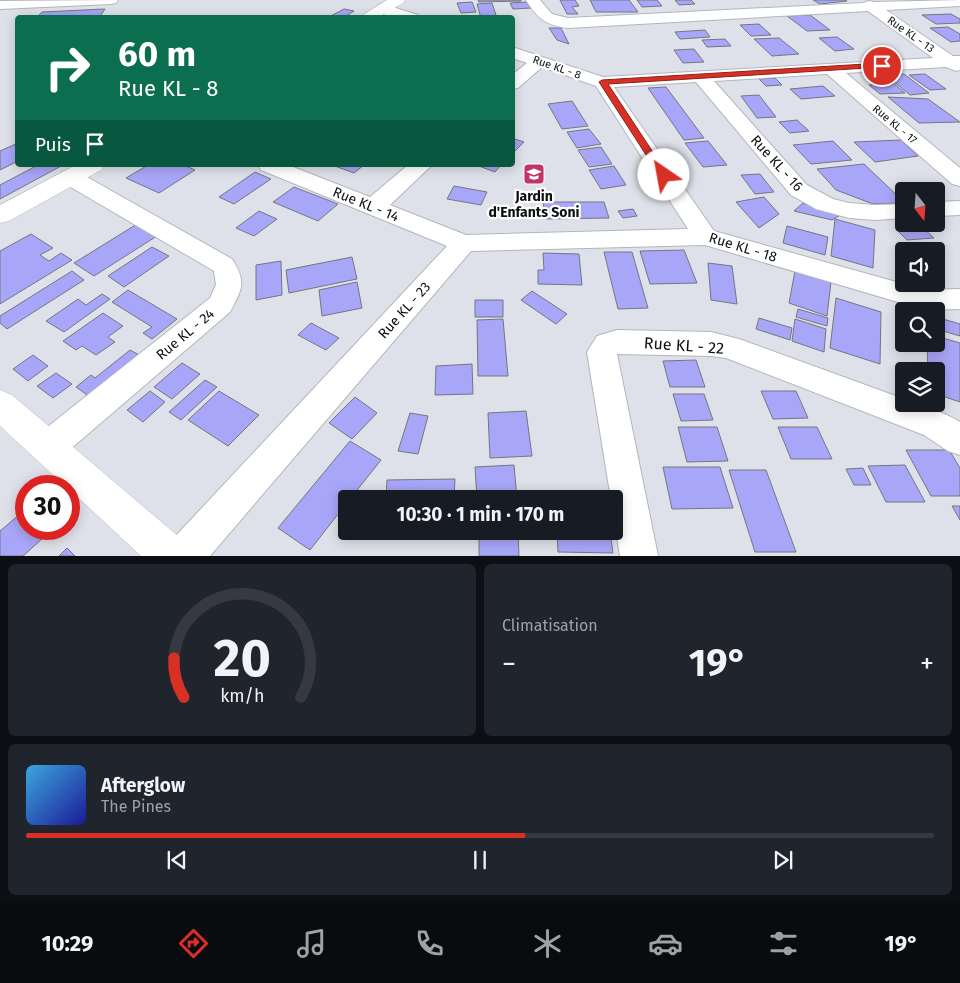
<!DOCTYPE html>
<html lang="fr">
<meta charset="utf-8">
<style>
body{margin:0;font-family:"Fira Sans",sans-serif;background:#20242c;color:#f1f3f6;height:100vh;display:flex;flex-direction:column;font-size:19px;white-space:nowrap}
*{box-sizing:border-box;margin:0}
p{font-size:16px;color:#9ea1a6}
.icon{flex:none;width:28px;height:28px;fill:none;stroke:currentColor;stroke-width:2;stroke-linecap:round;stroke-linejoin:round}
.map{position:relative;height:556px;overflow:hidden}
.side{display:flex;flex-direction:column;gap:8px;padding:8px;background:#0d0f14;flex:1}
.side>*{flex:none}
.hud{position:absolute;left:15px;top:15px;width:500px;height:152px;border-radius:5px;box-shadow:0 2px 12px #0003;background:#0b6e4f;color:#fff;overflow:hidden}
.needle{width:32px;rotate:163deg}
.buttons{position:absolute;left:895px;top:182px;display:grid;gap:10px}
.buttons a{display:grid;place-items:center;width:50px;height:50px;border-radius:5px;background:#171b24;box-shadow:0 2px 12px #0003;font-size:25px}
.speed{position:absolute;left:15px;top:475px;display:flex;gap:10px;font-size:25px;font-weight:700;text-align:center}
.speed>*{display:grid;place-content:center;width:65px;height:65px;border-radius:50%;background:#171b24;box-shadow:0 2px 12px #0003;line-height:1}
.speed .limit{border:8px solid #d22;background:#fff;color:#111}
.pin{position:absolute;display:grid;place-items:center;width:42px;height:42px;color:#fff;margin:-21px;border:2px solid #fff;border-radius:50%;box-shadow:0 1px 5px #0007}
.me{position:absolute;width:55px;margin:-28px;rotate:327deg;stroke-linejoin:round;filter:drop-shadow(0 0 4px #0008)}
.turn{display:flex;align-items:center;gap:18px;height:105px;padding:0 20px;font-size:22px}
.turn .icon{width:65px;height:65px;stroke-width:2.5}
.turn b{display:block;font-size:35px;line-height:42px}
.then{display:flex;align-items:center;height:48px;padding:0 20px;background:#0003;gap:10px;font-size:19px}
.big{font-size:38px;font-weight:700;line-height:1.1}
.side .widget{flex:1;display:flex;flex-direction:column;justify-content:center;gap:8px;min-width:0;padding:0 18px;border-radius:8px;background:#20242c}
.side .dial{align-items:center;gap:0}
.dial svg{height:130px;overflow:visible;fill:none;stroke:#363941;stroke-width:7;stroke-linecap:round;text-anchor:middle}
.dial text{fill:#f1f3f6;stroke:none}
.song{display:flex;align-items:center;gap:15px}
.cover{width:60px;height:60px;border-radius:8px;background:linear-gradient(135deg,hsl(200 70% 55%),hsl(240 70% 35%))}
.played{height:5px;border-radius:2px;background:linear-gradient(90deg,#d93025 55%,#363941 55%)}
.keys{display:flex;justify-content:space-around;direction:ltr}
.heat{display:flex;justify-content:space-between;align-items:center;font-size:28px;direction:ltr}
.side .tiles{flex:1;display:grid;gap:8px;grid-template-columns:1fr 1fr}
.widget:last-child{grid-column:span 2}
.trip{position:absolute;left:338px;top:490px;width:285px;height:50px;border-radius:5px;background:#171b24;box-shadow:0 2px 12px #0003;font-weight:700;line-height:50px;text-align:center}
.tabs{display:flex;height:80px;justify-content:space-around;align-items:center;background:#090b0e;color:#9ea1a6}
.tabs .icon{width:35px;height:35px}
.tabs .selected{color:#d93025}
.tabs b{font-size:22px;color:#f1f3f6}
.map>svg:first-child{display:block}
.building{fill:#a8a6f8;stroke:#75767d}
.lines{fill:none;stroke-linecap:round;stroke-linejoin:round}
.street-casing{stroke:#b2b6bd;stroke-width:2}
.secondary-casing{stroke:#b2b6bd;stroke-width:1}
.street{fill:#fff;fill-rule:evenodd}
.secondary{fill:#fff;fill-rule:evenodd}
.route{fill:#d93025;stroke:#8d1f18}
.labels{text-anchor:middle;stroke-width:4.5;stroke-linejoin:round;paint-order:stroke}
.far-street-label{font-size:11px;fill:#0d0e11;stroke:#fff}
.street-label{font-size:14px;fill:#0d0e11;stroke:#fff}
.poi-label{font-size:14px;font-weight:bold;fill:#0d0e11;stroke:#fff}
.near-street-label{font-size:16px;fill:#0d0e11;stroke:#fff}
</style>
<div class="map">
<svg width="960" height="556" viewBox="0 0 960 556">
<rect width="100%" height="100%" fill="#dee1e9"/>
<path class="building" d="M478,0H521V1L479,2Z
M560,0H575L579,6L572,7L578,14H567Z
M590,0H629L638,12H596Z
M637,0H657L662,6L642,7Z
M675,0H691L695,4L679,5Z
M813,0H845L847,1L820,4Z
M472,2L476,12L461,13L457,3Z
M527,2L531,8L513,9L510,3Z
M492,3L497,18H481L477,4Z
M105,9L99,18H36L42,12Z
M344,9L354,11L343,18H327Z
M951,14L960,19V23L936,24L922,15Z
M810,15L830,30L807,31L787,16Z
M759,24L771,35L751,36L740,25Z
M948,27L960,34V41L951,42L930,28Z
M549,28H561L569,44L557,40Z
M705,30L710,37L680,39L675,32Z
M837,37L854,49L835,51L819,38Z
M779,38L799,54L772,56L754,39Z
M725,39L731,46L707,47L702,40Z
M694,49L704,62L683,63L674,50Z
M904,74L929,93L910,95L886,75Z
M925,74L946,89L930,90L909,75Z
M775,78L782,85L766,86L759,79Z
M893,83L905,93L880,94L869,85Z
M823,86L835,96L801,99L790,89Z
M666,87L704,138L684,140L648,88Z
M759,95L776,117L757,118L741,96Z
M888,97L928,99L960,122L919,123Z
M572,101L588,126L562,129L548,104Z
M797,120L809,131L790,133L779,122Z
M589,129L601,144L577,148L567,132Z
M512,138L524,142L512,154Z
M901,140L918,156L875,162L854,142Z
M708,141L727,165L703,167L685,143Z
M833,141L852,160L811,164L793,145Z
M18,143V161L0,170V151Z
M601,147L612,164L589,167L578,150Z
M864,164L904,202V203L873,204L836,190L817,169Z
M38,165H63L0,199V185Z
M148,165H184L195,170L159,193L126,178Z
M332,165H364L354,173Z
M476,165H501L495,172Z
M614,166L626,185L601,189L589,170Z
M255,172L271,179L234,204L219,197Z
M760,174L774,192L755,194L741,175Z
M454,186L487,192L481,205L447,199Z
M294,187L338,204L318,221L273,202Z
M764,197L779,214L759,228L736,202Z
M543,202H604L609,218L546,219Z
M803,203L842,214L832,220L794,211Z
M633,209L637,216L623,218L618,211Z
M259,211L277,219L254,236L236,228Z
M835,219L875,230L873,268L831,256Z
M137,224L157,236L94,276L74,263Z
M787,226L828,237L825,255L783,243Z
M922,227L934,238L907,240L896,229Z
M31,234L53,248L40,255L49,261L61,253L72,260L0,304V251Z
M152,247L169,256L124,287L108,276Z
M684,250L697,283L650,284L640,251Z
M604,252H632L648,308L618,309Z
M543,253L579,254L582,285L538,284V270H544Z
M352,257L357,279L289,293L286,270Z
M281,261L282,295L256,300V265Z
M708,263L732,266L737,304L711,300Z
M72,271L84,280L7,329L0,323V316Z
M795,271L831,282L827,316L789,303Z
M357,282L362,308L322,316L319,290Z
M128,290L177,319L152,339L143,333L152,327L112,302Z
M532,291L567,314L556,324L521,300Z
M102,294L110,299L64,332L46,321L78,299L86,305Z
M836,298L881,312L880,364L830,348Z
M475,300H503V317H475Z
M798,309L828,318L827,326L796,317Z
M103,313L123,326L108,337L115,342L96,355L82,346L76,350L63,341Z
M936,317L960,324V336L936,329Z
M759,318L792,328L790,340L756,329Z
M503,319L508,376H478L477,320Z
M795,319L826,329L824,352L792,341Z
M311,323L339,338L326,350L298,335Z
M936,336L960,343V402L936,394V371H928L927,344H936Z
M130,350L141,356L90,397L76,387L91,375L95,378Z
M33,355L48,366L28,381L13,369Z
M696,360L705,387H670L663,361Z
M182,363L200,374L172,399L154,387Z
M472,364L473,394L435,395L436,366Z
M56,373L72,384L53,398L37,386Z
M205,380L217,387L181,420L169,412Z
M150,391L165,402L143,422L127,410Z
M219,391L259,415L228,446L188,420Z
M761,391H796L808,418L773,419Z
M673,394H704L713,420L681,421Z
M355,397L377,413L352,439L329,423Z
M526,411L532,456L490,458L488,413Z
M410,413L428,416L418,454L398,451Z
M678,427H717L728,461L687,462Z
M778,427H817L832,459H791Z
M350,441L381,460L350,499H346V504L310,550L278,528Z
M906,450H949L960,468V496H931Z
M514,465L517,499H477L475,467Z
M905,465L925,502H886L868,466Z
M663,467H720L733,508L672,509Z
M863,468L871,485H854L846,469Z
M729,470H766L796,552H755Z
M455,479L454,499H386L387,480Z
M952,506H960V520Z
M26,509V529H53L23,556H0V531Z
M479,531H518L519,556H479Z
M557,531H610L613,553L558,552Z
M67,548L75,556H59Z"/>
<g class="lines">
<g class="street-casing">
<path id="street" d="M118,0L116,3L111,4L0,9V1Z
M526,0H540L552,14L568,18L863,3L869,1L875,2L960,0V6L886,10L953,56H960V70L956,71L946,67L846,73L960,168V186L952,184L827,74L714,81L807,185L833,199L849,203L875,205L904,204V218L875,220L849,218L816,209L791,195L696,82L614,87L714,231L925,290L960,289V309L925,310L705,245L471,251L210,556H165L170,542L447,246L261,170L258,165H288L370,197L408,165H432L390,205L466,235L688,229L596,86L542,67L518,88L512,89V75L527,63L512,58V47L603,77L933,58L868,11L568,28C545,25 538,19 526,0Z
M383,4L418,15L420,18C407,18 385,20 376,8L378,5Z
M70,170L78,172L232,259C247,282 242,289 230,312L60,458L48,463L36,458L31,447L36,436L210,298L216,285L214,271L62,182L59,177L62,172Z
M960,201V215L936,216V202Z
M617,330L711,332L739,339L904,399V404C924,404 943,412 960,422V455L948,451L924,435L726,358L711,356L617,354L658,556H620L614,518V499H611L587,352L597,336Z"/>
</g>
<g class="secondary-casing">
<path id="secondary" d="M387,0H405L403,3L377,18H358Z
M76,165H104L101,170L9,221L0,223V205Z
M0,390L12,395L185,542L191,556H141L69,489V486H65L0,426Z"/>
</g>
<use href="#street" class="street"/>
<use href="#secondary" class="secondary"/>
</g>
<path class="route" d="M882,63L886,66L884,67L608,84L668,175L664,178L659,175L599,82L602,80Z"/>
<defs>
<g id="school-square" transform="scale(1.125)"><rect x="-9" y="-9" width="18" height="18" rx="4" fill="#c13466" stroke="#fff"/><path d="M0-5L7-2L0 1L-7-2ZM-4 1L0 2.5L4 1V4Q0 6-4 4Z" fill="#fff"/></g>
</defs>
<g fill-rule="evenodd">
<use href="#school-square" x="534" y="174"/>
</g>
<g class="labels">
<g class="far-street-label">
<text transform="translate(911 34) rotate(35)" y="4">Rue KL - 13</text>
<text transform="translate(557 67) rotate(19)" y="4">Rue KL - 8</text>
<text transform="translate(895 124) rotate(40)" y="4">Rue KL - 17</text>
</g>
<g class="street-label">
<text transform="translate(777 163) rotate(48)" y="5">Rue KL - 16</text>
<text transform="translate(366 204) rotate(22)" y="5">Rue KL - 14</text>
<text transform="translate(743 247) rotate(17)" y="5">Rue KL - 18</text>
<text transform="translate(404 310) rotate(-48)" y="5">Rue KL - 23</text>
<text transform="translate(185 334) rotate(-40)" y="5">Rue KL - 24</text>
</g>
<g class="poi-label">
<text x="534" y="201">Jardin<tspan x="534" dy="16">d'Enfants Soni</tspan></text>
</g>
<g class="near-street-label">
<text transform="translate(684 345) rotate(4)" y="6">Rue KL - 22</text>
</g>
</g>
</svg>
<div class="buttons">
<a><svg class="needle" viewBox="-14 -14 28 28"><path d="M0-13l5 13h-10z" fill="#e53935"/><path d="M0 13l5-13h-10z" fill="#9ea1a6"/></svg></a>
<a><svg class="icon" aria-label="sound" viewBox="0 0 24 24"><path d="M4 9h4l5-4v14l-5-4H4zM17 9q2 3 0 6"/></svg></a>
<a><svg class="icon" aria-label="search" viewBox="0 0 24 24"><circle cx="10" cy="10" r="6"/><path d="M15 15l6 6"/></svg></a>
<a><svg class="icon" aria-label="layers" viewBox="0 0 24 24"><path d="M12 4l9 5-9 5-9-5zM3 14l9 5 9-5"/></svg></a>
</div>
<div class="speed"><div class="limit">30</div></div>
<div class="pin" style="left:882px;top:66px;background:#d93025"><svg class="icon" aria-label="arrive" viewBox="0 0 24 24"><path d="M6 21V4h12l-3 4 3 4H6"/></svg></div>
<svg class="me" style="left:664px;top:175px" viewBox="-20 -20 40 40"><circle r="19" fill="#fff"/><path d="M0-13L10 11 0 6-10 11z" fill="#d93025"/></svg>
<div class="trip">10:30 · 1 min · 170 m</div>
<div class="hud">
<div class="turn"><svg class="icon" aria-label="right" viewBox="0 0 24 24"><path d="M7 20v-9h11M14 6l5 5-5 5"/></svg><div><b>60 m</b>Rue KL - 8</div></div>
<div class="then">Puis<svg class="icon" aria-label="arrive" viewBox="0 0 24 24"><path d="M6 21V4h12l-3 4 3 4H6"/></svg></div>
</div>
</div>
<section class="side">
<div class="tiles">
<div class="widget dial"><svg viewBox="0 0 100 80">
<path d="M14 69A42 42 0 1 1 86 69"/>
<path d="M14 69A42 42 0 0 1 8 45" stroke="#d93025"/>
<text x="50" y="56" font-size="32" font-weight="700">20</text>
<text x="50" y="72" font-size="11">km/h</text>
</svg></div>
<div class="widget"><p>Climatisation</p>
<div class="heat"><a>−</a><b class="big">19°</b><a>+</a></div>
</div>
<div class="widget">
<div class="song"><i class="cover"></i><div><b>Afterglow</b><p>The Pines</p></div></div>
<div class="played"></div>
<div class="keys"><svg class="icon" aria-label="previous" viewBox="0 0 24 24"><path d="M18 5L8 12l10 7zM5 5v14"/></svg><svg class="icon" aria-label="pause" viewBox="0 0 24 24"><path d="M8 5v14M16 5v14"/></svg><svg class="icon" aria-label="next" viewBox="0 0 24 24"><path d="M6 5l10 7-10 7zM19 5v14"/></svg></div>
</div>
</div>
</section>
<nav class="tabs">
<b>10:29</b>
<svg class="icon selected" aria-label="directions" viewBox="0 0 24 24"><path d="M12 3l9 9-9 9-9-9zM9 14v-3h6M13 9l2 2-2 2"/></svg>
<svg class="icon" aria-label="music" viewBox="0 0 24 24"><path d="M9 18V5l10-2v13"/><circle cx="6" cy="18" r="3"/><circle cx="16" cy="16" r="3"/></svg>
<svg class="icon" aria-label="phone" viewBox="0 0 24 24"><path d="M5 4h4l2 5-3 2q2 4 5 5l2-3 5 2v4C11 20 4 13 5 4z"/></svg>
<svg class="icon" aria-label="climate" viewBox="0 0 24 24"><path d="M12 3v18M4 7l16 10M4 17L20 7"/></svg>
<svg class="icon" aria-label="car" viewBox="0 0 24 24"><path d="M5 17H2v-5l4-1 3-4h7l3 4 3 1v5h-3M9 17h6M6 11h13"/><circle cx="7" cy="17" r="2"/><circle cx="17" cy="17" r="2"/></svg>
<svg class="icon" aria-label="filters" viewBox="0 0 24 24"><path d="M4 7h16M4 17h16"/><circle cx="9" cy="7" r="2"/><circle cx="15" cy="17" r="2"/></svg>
<b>19°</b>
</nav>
